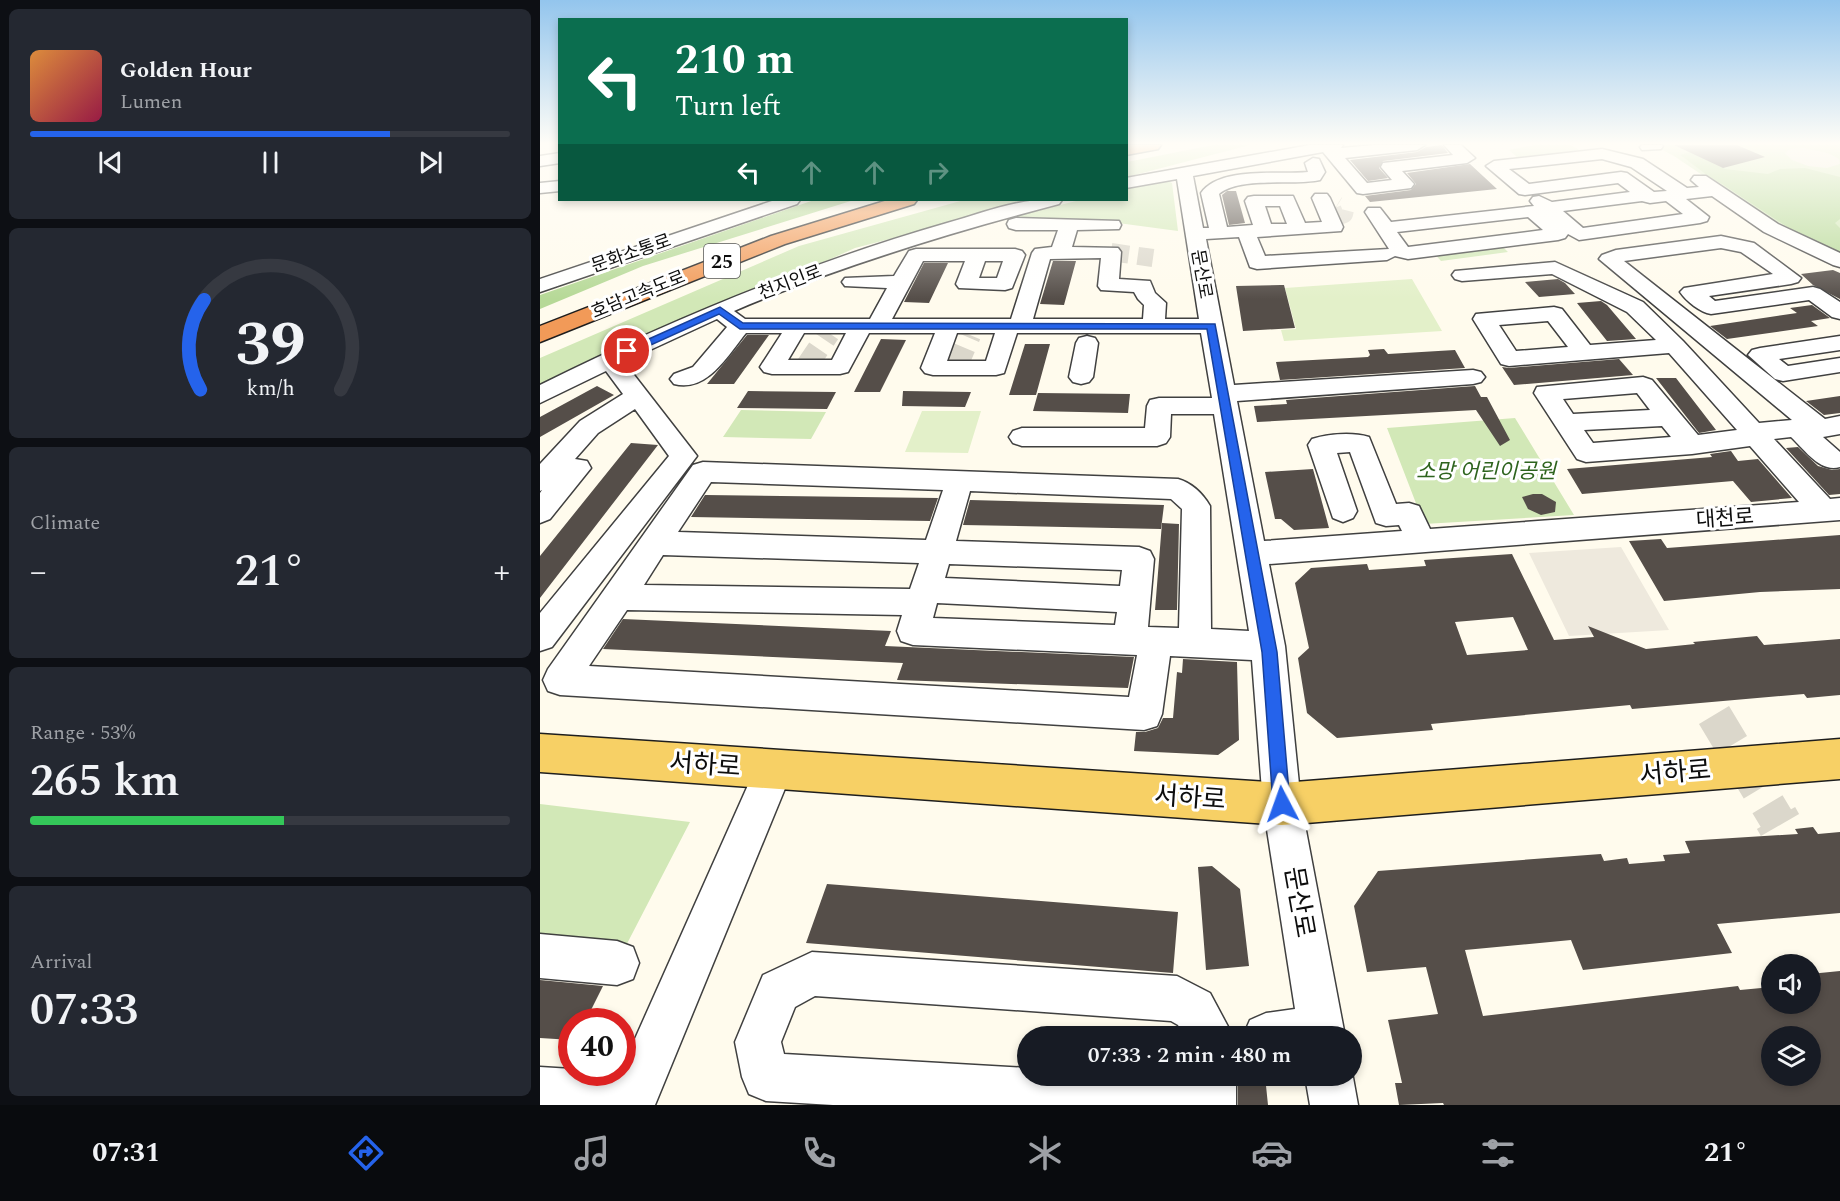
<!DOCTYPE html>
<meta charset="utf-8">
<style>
body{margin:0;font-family:Spectral,"Noto Sans KR",serif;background:#242831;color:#f1f3f6;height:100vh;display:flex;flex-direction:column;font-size:22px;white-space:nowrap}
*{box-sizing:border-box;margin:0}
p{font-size:20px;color:#9ea1a6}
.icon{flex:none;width:33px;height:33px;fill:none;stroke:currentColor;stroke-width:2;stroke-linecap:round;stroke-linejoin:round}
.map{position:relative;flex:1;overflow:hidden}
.sheet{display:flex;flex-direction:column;gap:9px;padding:9px;background:#0d0f14;width:540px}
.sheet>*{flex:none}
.hud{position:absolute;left:18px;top:18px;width:570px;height:183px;border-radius:0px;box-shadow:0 3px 9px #0003;background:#0b6e4f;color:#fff;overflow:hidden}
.tools{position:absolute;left:1221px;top:954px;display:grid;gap:12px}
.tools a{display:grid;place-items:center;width:60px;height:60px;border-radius:50%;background:#171b24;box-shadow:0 3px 9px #0003;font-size:30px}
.speed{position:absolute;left:18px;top:1008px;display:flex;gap:12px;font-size:30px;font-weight:700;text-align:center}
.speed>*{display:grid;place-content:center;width:78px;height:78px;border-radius:50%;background:#171b24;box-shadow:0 3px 9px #0003;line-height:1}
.speed .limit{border:9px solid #d22;background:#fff;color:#111}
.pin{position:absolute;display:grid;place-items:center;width:51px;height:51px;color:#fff;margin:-26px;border:3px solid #fff;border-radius:50%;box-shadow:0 2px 6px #0007}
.me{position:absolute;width:66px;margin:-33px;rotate:356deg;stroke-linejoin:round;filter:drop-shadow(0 0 4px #0008)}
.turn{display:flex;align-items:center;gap:21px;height:126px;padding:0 18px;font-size:27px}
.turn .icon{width:78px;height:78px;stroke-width:2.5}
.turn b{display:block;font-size:42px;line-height:51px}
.lanes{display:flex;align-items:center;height:57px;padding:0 18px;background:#0003;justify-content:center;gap:30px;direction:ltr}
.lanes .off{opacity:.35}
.big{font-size:45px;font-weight:600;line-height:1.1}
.sheet .widget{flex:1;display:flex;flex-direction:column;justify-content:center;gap:9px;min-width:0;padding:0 21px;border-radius:9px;background:#242831}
.sheet .dial{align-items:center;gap:0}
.dial svg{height:156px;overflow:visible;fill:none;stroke:#363941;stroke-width:7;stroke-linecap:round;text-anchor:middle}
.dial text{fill:#f1f3f6;stroke:none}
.song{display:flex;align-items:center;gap:18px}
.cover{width:72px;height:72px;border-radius:9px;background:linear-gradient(135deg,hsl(30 70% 55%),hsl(340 70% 35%))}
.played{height:6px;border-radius:3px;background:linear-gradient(90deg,#2563eb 75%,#363941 75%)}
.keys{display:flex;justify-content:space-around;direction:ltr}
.heat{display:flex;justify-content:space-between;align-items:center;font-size:33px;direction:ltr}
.charge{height:9px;border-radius:4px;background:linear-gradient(90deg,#34c759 53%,#363941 0)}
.trip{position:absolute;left:477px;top:1026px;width:345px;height:60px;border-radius:30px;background:#171b24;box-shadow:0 3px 9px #0003;font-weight:600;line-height:60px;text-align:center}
.menu{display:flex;height:96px;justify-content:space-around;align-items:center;background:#090b0e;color:#9ea1a6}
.menu .icon{width:42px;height:42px}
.menu .current{color:#2563eb}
.menu b{font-size:27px;color:#f1f3f6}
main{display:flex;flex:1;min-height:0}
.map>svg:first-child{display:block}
.green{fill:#d2e8b7}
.forest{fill:#b6d997}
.pitch{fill:#e3f0c9}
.plaza{fill:#eee9dd}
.building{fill:#554e49;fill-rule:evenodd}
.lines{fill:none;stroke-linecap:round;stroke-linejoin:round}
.minor-tunnel-far3{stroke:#dbd7cb;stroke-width:18;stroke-dasharray:18 9;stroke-linecap:butt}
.minor-tunnel-far2{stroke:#dbd7cb;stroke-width:22;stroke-dasharray:22 11;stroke-linecap:butt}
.minor-tunnel-far1{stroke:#dbd7cb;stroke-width:35;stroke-dasharray:35 17;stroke-linecap:butt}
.minor-tunnel{stroke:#dbd7cb;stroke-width:44;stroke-dasharray:44 22;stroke-linecap:butt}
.minor-casing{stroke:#404040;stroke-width:3}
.major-casing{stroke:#1e1e1e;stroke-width:3}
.highway-casing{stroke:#1e1e1e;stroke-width:3}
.minor{fill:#fff;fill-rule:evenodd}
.major{fill:#f7d065;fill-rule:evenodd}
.highway{fill:#f29a58;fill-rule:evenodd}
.route{fill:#2563eb;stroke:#184099;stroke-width:1.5}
.labels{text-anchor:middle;stroke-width:6;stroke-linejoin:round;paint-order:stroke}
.far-street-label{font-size:18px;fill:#0d0d0d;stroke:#fff}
.shield{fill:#fff;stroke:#565656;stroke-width:1.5}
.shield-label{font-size:20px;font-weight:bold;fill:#0d0d0d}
.park-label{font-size:21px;font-style:italic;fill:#2e641e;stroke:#fff}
.street-label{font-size:21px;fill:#0d0d0d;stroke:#fff}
.near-street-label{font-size:26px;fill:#0d0d0d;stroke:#fff}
</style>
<main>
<section class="sheet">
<div class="widget">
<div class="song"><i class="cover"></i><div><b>Golden Hour</b><p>Lumen</p></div></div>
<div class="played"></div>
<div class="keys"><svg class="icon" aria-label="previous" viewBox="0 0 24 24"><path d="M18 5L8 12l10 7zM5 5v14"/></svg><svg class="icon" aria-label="pause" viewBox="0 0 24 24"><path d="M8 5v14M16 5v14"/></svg><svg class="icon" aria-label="next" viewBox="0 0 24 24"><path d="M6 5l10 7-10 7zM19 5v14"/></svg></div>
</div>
<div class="widget dial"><svg viewBox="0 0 100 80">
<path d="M14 69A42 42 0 1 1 86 69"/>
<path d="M14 69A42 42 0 0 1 16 23" stroke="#2563eb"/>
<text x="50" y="56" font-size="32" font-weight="700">39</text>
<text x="50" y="72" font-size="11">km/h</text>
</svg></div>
<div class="widget"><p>Climate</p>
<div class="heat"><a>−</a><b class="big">21°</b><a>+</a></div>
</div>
<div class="widget"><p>Range · 53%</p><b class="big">265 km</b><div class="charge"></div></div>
<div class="widget"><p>Arrival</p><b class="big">07:33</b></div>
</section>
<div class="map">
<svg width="1300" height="1105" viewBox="0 0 1300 1105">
<rect width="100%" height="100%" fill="#fffbed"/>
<path class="green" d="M673,145H710L587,177V162Z
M994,145H1031L1041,151L980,160L969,150Z
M1113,145H1300V256L1229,220L1134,156Z
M625,180L632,183L638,231L548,219L461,220L540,200H586L587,189Z
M424,200H500L315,248L0,390V358L259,246Z
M959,243L968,252L901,261L892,251Z
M201,410L286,412L271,439L183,437Z
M975,418L1034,515L884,524L847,428Z
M0,804L150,822L77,963L0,956Z"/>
<path class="forest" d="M1150,152L1185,169L1228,174L1240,169L1265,168L1300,177V219L1295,223L1300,228V253L1275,243L1255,232L1182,184C1166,176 1155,165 1140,155Z
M274,200H314L103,266L0,309V295Z"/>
<path class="pitch" d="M872,279L902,331L744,341L741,330L756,329L745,288Z
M382,411H441L428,453L365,452Z"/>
<path class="plaza" d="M1263,148L1288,153L1299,159L1300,164L1287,168L1268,166L1252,160L1245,153L1250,149Z
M1081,547L1129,630L1029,636L989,553Z"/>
<path class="building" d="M902,145L908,153L843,161L839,168L848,178L828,181L810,160L877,152L886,147Z
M1134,145H1197L1225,157L1183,168Z
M930,164L957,189L830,202L825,196L871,190L876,184L867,173Z
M687,191H696L705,223L689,225L682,195Z
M513,261H536L524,305L500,304Z
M384,263H408L389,303L364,302Z
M1293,270L1300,273V299L1273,285L1261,274Z
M1018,279L1025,283L1035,294L999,297L985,282Z
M741,285H744L755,328L703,331L696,286Z
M1061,301L1067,305L1096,339L1067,341L1037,303Z
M1272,305L1290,318L1271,321L1278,326L1187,339L1170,326L1257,313L1250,308Z
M207,335H229L194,384H167Z
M341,339L366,340L340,392H314Z
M485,344H510L496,395H469Z
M844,349L848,354L915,350L925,368L740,380L736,362L828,357L830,355L828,350Z
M1079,359L1093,375L974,385L962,367L969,368Z
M1116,378H1136L1176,430L1159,433Z
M57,386L74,395L0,437V417Z
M935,386L941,397H947L970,440L960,446L936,410L717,422L714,406L747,404L746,400Z
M208,391L296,392L287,409L197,408Z
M363,391L431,392L425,407L362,406Z
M498,393L590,394L588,413L493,411Z
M1300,396V413L1284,415L1266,401Z
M91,443L118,445L0,598V556Z
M1258,447L1278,466L1292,470L1300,469V494L1289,495L1246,448Z
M1191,451L1198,461L1218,459L1252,498L1211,502L1193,481L1042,494L1027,469L1172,457L1170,454Z
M773,469L789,528L754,530L741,519H735L725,472Z
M993,494H1002L1016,502L1015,512L1001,515L988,509L982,497Z
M165,495L398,498L390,521L151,517Z
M430,500L624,505L621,529L423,525Z
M622,523L639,524L637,610H615Z
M1300,535V589L1220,592L1124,601L1089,541L1121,539L1127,548Z
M972,554L1014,640L1054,637L1048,626L1106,649L1155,644L1153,642L1217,636L1224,645L1300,639V695L1267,698L1264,694L1092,709L1090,705L891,724L893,730L797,738L767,713L758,658L769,648L755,583L771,568L827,564L829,570L886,566L884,560ZM973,617L988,650L927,655L915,622Z
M83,619L351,631L345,646L594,657L588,688L357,680L363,663L63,649Z
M643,659L697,662L699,740L678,755L594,751L596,732H605L618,728L623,718H633L637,672L642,673Z
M1273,827L1278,834L1300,832V913L1177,924L1192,953L1043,970L1031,940L925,950L943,1016L1198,986L1200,990L1232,987V1004H1270V974L1300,971V1105H904L903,1103L859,1105L855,1083H862L848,1020L898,1014L886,967L827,972L814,906L838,871L1061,854L1064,861L1087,858L1089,864L1125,861L1123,855L1150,853L1145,841L1258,834L1255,829ZM1232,1036H1270V1076H1232Z
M672,866L700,889L709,966L666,970L658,867Z
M287,884L638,912L633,973L266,943Z
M0,980L63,986L45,1022H32V1040L0,1038Z
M698,1076H725L728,1105H698Z"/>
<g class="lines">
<path class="minor-tunnel-far3" d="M791,219L804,214L805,210L797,205
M571,252L613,258"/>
<path class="minor-tunnel-far2" d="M266,367L289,333
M416,368L430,335"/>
<path class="minor-tunnel-far1" d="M1174,715L1237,820"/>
<path class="minor-tunnel" d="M1236,818L1240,825"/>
<g class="minor-casing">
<path id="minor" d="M770,145H803L801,148L834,145H885L877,150L805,158L827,183L852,180L841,167L843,163L913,155L904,145H921L935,158L927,163L862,171L874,184L871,188L823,194L817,193L783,152L653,176L663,228H669L661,193C680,166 739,175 768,172L765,163L773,158L779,159L785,172L780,180C753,186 699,176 679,194L687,227L713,225L705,201L708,197L714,196H753L765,223L782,222L772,198L775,194H787L790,198L803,227L801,231L717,237L725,256L849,249L825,212L828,208H840L851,222L994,206L990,201L993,197L999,196L1012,202L1090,192L1078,183L985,195L979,194L946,166L954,161L1062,149L1103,159L1147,188L1159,187L1151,180L1154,176H1166L1238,224L1300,253V267L1293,265L1224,232L1172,196L1146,199L1169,217L1167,221L1160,223L1039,240L1028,234L1025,238L1018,240L868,259L855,256L847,260L717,269L710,267L699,237L666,239L694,385L933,370L941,372L945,377L941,382L933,384L697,401L724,541L862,531L859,525L846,526L836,523L810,452L797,453L817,511L813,518L803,522L793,518L768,445L772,439C789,434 812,432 829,437L856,504L869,503L879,506L890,529L1259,502L1210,446L1152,454L1046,462L1037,459L994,393L997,387L1103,377L1112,380L1158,435L1197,430L1129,353L969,366L961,364L933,319L936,314L1014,307L1022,309L1050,345L1116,340L1087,312L1012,274L922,281L915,279L912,275L915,271L1015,262L1103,302L1143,341L1219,423L1252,420L1059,259L1062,255L1076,250L1181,236L1214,243L1261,278L1258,282L1251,284L1169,296L1175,301L1273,287L1280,289L1300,302V319L1292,317L1269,300L1171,314C1160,312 1147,302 1140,292L1144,288L1233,274L1201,252L1181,248L1084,261L1285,419L1300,416V434L1283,437L1300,452V467C1280,473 1265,450 1251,437L1234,439L1290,499L1300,498V520L729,564L745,646L761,804L805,1036H703L710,1020L726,1013L755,1009L723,804L712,660L630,656L622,714L617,726L604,730L20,695L8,691L3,680L8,669L153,465L163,462L638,479C652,483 663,494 670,506L671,629L709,631L674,414H631L630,437L626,443L617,446H482L473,443L469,437L473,431L482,428H605L607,406L610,400L619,398H672L661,333H477L464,373L456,375H393L385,373L381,368L395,333H329L308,372L300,374H232L224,372L220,367L242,333H206C188,355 167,393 134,384L130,379L134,374L153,367L187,327L177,319L84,362L157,456L12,647L0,651V613L129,456L95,409L58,433L35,459L47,461L51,468L10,519L0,523V493L2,490L0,491V464L40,421L83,394L66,371L0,403V385C131,320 265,264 407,223C443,213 484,196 522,200L519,204C409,233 300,266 194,311L205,319H330L347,288L305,286L302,282L305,278L354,276L369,251L376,249H475L482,251L485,255L472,288L465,290L419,288L416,284L425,261H383L352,319H471L492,253L495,249L512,247L518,230H476L469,228L467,224L469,220L476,218L579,221L581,225L579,229L537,230L532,247L578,248L581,252L579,279L610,281L615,293L626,303L625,319H659L637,179L586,188V178ZM1062,159L1091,167L1127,191L1114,192L1087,173L1081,172L989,184L969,169ZM1102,201L1110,203L1126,201L1143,214L1043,228L1023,211ZM725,206H740L747,224H731ZM988,217L1003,230L868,247L857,232ZM561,258L558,286L561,290L594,292L598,299L604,305L603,319H493L510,259ZM445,261H463L457,278H439ZM1008,321L1028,347L976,351L959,325ZM264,333H306L292,360H248ZM417,333H455L446,361H407ZM1097,393L1110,410L1033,414L1023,399ZM1122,426L1131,437L1053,443L1044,430ZM171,482L403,490L386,540L138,532ZM430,491L631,499L642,509L639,628L608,627L614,559L610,551L599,547L416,541ZM123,555L379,563L370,589L104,585ZM409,564L582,570L580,586L405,578ZM397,603L577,612L575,625L393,618ZM87,610L362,615L357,631L361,641L373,645L597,655L589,697L49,666Z
M1102,145H1122L1123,146L1121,149L1102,150L1100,147Z
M20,153V163L0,166V156Z
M20,181V191L0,193V183Z
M235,200H260L257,204L0,292V279Z
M547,336L555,338L558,343L553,377L549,382L541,384L533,382L529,377L536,343L539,338Z
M1300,336V350L1239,359L1248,366L1300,358V372L1243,381L1235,379L1208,355L1212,350L1220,348Z
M234,751L247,756L253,769L115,1105H0V1067L32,1069V1072H82V1068L221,756Z
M0,934L77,941L93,947L99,963L93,979L77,985L0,978Z
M272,952L637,976L670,993L693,1036H644L638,1025L631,1021L275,996L255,1007L241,1042L244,1054L488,1068V1076H696V1105H293L226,1101L209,1094L202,1077L195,1042L223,975Z
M812,1072L818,1105H770L765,1076H812Z"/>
</g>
<g class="major-casing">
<path id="major" d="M0,734L742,783L1300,739V779L742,825L0,772Z"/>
</g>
<g class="highway-casing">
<path id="highway" d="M586,145H621L618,149L586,155Z
M348,200H377L374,204L245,244L0,342V326L231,236Z"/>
</g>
<use href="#minor" class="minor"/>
<use href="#major" class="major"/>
<use href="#highway" class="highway"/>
</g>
<linearGradient id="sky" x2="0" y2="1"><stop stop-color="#93c5ed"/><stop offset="0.48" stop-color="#fffdf7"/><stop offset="1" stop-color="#fffdf7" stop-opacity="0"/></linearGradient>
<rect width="1300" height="299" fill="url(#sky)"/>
<path class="route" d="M180,307L203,323L675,324L737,652L750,804L748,810L742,812L735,810L733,804L722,652L667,329H200L179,314L91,354L82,351Z"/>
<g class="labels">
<g class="far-street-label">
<text transform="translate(91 253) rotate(-19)" y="6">문화소통로</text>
<text transform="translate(662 274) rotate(80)" y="6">문산로</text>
<text transform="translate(250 282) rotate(-21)" y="6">천지인로</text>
<text transform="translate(98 294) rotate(-22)" y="6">호남고속도로</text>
</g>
<rect class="shield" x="164" y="244" width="36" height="34" rx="4.5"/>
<g class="shield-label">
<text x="182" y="268">25</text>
</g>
<g class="park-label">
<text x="946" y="478">소망 어린이공원</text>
</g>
<g class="street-label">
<text transform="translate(1185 518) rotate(-4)" y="7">대천로</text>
</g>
<g class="near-street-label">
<text transform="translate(165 764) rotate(4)" y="9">서하로</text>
<text transform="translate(1135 772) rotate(-5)" y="9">서하로</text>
<text transform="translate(650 797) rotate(4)" y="9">서하로</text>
<text transform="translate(760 902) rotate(80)" y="9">문산로</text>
</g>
</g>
</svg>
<div class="tools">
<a><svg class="icon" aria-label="sound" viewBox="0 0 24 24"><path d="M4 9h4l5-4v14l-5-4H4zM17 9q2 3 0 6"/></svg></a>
<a><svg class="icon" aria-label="layers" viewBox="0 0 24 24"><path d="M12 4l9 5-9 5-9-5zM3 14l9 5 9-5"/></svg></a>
</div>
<div class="speed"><div class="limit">40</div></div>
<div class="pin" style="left:87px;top:351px;background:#d93025"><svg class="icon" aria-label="arrive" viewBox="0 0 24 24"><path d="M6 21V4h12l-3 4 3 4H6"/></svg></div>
<svg class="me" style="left:742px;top:804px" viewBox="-20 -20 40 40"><path d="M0-17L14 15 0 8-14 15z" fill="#2563eb" stroke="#fff" stroke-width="4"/></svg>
<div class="trip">07:33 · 2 min · 480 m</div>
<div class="hud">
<div class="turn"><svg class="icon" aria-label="left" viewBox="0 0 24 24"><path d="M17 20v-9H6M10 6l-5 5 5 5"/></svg><div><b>210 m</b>Turn left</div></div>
<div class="lanes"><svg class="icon" aria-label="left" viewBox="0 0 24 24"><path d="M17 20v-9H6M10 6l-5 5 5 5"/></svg><svg class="icon off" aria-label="ahead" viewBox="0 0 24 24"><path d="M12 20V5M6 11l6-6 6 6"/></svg><svg class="icon off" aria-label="ahead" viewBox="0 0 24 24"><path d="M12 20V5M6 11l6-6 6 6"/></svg><svg class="icon off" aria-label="right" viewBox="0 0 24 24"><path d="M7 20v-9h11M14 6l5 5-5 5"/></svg></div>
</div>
</div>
</main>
<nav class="menu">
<b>07:31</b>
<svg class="icon current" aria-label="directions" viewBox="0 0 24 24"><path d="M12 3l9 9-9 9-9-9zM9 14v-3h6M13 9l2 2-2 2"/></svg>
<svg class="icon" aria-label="music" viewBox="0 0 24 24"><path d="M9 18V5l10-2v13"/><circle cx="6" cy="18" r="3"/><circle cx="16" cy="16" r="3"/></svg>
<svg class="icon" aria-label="phone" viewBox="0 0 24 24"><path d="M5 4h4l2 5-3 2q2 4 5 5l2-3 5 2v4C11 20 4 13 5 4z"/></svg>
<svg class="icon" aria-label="climate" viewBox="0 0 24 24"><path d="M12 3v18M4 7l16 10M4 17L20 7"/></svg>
<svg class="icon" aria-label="car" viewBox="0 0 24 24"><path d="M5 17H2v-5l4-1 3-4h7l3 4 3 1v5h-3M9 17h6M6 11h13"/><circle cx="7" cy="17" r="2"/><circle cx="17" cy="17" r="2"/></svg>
<svg class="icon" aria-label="filters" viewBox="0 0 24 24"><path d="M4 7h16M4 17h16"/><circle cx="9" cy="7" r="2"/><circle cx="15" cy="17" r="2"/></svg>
<b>21°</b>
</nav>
